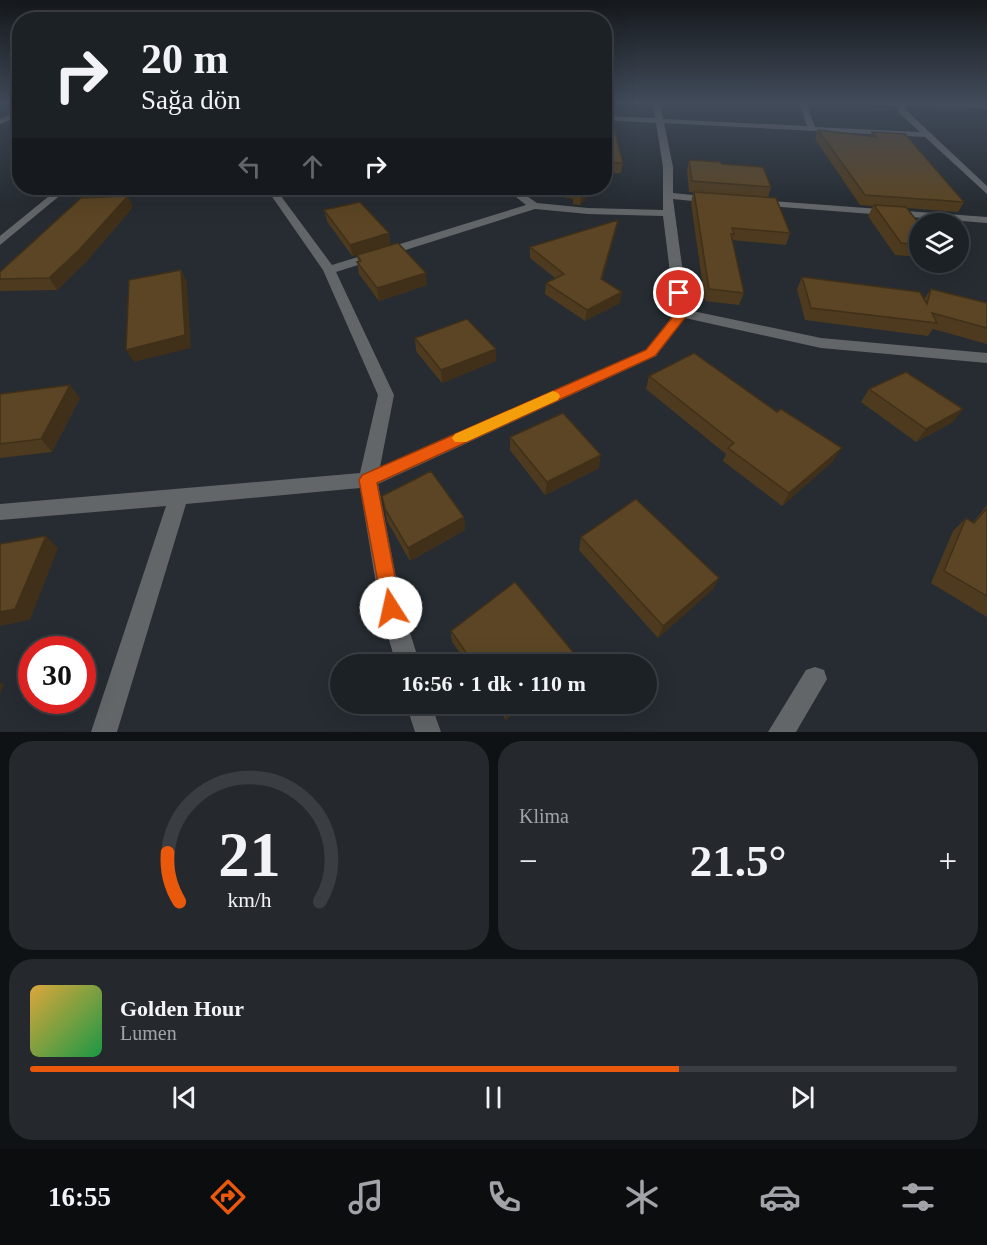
<!DOCTYPE html>
<html lang="tr">
<meta charset="utf-8">
<style>
body{margin:0;font-family:"Times New Roman",serif;background:#25292e;color:#f1f3f6;height:100vh;display:flex;flex-direction:column;font-size:22px;white-space:nowrap}
*{box-sizing:border-box;margin:0}
p{font-size:20px;color:#a0a3a7}
.icon{flex:none;width:33px;height:33px;fill:none;stroke:currentColor;stroke-width:2;stroke-linecap:round;stroke-linejoin:round}
.map{position:relative;height:732px;overflow:hidden}
.drawer{display:flex;flex-direction:column;gap:9px;padding:9px;background:#0f1215;flex:1}
.drawer>*{flex:none}
.guide{position:absolute;left:12px;top:12px;width:600px;height:183px;border-radius:24px;box-shadow:0 6px 24px #0002,0 0 0 2px #3a3e43;background:#1c2126;color:#f1f3f6;overflow:hidden}
.buttons{position:absolute;left:909px;top:213px;display:grid;gap:12px}
.buttons a{display:grid;place-items:center;width:60px;height:60px;border-radius:50%;background:#1c2126;box-shadow:0 6px 24px #0002,0 0 0 2px #3a3e43;font-size:30px}
.speed{position:absolute;left:18px;top:636px;display:flex;gap:12px;font-size:30px;font-weight:700;text-align:center}
.speed>*{display:grid;place-content:center;width:78px;height:78px;border-radius:50%;background:#1c2126;box-shadow:0 6px 24px #0002,0 0 0 2px #3a3e43;line-height:1}
.speed .limit{border:9px solid #d22;background:#fff;color:#111}
.pin{position:absolute;display:grid;place-items:center;width:51px;height:51px;color:#fff;margin:-26px;border:3px solid #fff;border-radius:50%;box-shadow:0 2px 6px #0007}
.me{position:absolute;width:66px;margin:-33px;rotate:350deg;stroke-linejoin:round;filter:drop-shadow(0 0 4px #0008)}
.turn{display:flex;align-items:center;gap:21px;height:126px;padding:0 30px;font-size:27px}
.turn .icon{width:78px;height:78px;stroke-width:2.5}
.turn b{display:block;font-size:42px;line-height:51px}
.lanes{display:flex;align-items:center;height:57px;padding:0 30px;background:#0003;justify-content:center;gap:30px;direction:ltr}
.lanes .off{opacity:.35}
.big{font-size:45px;font-weight:700;line-height:1.1}
.drawer .widget{flex:1;display:flex;flex-direction:column;justify-content:center;gap:9px;min-width:0;padding:0 21px;border-radius:24px;background:#25292e}
.drawer .dial{align-items:center;gap:0}
.dial svg{height:156px;overflow:visible;fill:none;stroke:#3a3e43;stroke-width:7;stroke-linecap:round;text-anchor:middle}
.dial text{fill:#f1f3f6;stroke:none}
.song{display:flex;align-items:center;gap:18px}
.cover{width:72px;height:72px;border-radius:9px;background:linear-gradient(135deg,hsl(40 70% 55%),hsl(140 70% 35%))}
.played{height:6px;border-radius:3px;background:linear-gradient(90deg,#ea580c 70%,#3a3e43 70%)}
.keys{display:flex;justify-content:space-around;direction:ltr}
.heat{display:flex;justify-content:space-between;align-items:center;font-size:33px;direction:ltr}
.drawer .tiles{flex:1;display:grid;gap:9px;grid-template-columns:1fr 1fr}
.widget:last-child{grid-column:span 2}
.trip{position:absolute;left:330px;top:654px;width:327px;height:60px;border-radius:30px;background:#1c2126;box-shadow:0 6px 24px #0002,0 0 0 2px #3a3e43;font-weight:700;line-height:60px;text-align:center}
.menu{display:flex;height:96px;justify-content:space-around;align-items:center;background:#0b0d0f;color:#a0a3a7}
.menu .icon{width:42px;height:42px}
.menu .current{color:#ea580c}
.menu b{font-size:27px;color:#f1f3f6}
.map>svg:first-child{display:block}
.lines{fill:none;stroke-linecap:round;stroke-linejoin:round}
.minor{fill:#636669;fill-rule:evenodd}
.tertiary{fill:#636669;fill-rule:evenodd}
.wall{fill:#4e3b1f}
.shaded-wall{fill:#403019}
.building{fill:#5b4524;stroke:#403019;stroke-width:1.5}
.route{fill:#ea580c;stroke:#983908;stroke-width:1.5}
.slow{fill:#f59e0b}
</style>
<div class="map">
<svg width="987" height="732" viewBox="0 0 987 732">
<rect width="100%" height="100%" fill="#262c32"/>
<g class="lines">
<path class="minor" d="M653,102H660L663,119L807,126L799,102H806L815,127L920,132L899,113L898,106L833,102L987,104V108L905,106L906,110L987,186V194L925,137L664,123L673,167V193L712,197L717,200L712,203L673,199L688,310L821,338L987,353V363L821,348L685,318L656,356L378,484L402,608L420,664H396L380,608L360,488L186,504L117,732H91L166,506L0,520V504L360,473L378,395L323,270L266,188H275L332,265L526,205L505,188H515L537,203L588,208L663,210V167L656,123L604,120V116L655,118ZM535,209L588,214L663,216L675,313L646,350L380,467L394,395L336,272Z
M20,111V116L0,124V119Z
M760,200L987,217V223L756,205L755,203Z
M815,667L824,670L827,679L796,732H768L806,670Z
M406,704H431L441,732H415Z"/>
<path class="tertiary" d="M59,188H69L0,245V236Z"/>
</g>
<path class="wall" d="M604,115L623,163L621,173H604Z
M818,130L870,137L872,132L964,202L958,212L907,208L920,225V257L895,255L868,216L873,206L860,205L815,139Z
M689,160L722,164L771,187L768,197L790,233L786,245L732,240L744,293L739,305L705,301L691,203L693,192H689L687,170Z
M541,188H593L580,205L573,204V199L541,192Z
M133,207L86,262L57,290L1,291L0,290V272Z
M324,210L389,233L390,245L352,256L327,221Z
M618,220L616,230L602,280L620,303L585,321L545,294L546,283L555,278L530,258V247Z
M357,255L427,285L379,301L359,274L357,262H358Z
M802,277L924,299L931,289L987,303V344L933,329L928,336L805,320L797,289Z
M415,338L496,361L442,383L416,351Z
M649,376L833,461L782,506L723,461L726,454L646,389Z
M869,389L953,422L916,442L861,402Z
M0,394L80,398L52,452L0,458Z
M510,437L599,468L545,495L510,450Z
M382,496L464,517L465,530L410,561L387,521Z
M987,505V617L931,583L953,531L966,518L973,522Z
M581,537L719,578L713,589L658,638L579,550Z
M451,631L573,652L570,662L568,664H468L452,642Z
M494,704H524L506,720Z"/>
<path class="shaded-wall" d="M586,188H593L580,205L581,194Z
M128,196L133,207L86,262L57,290L49,278Z
M618,220L616,230L599,290L601,279Z
M389,233L390,245L352,256L350,245Z
M181,270L187,282L191,348L134,362L126,350Z
M426,273L427,285L379,301L377,288Z
M622,292L620,303L585,321L587,310Z
M496,349V361L442,383L441,370Z
M70,385L80,398L52,452L41,439Z
M963,409L953,422L916,442L926,429Z
M842,448L833,461L782,506L789,493Z
M601,455L599,468L545,495L547,482Z
M464,517L465,530L410,561L408,548Z
M46,536L58,548L30,620L0,626V612Z
M719,578L713,589L658,638L663,626Z
M573,652L570,662L568,664H558Z
M0,682L4,685L0,694Z
M514,704H524L506,720V711Z"/>
<path class="building" d="M606,113H610L623,163L606,162L604,164V115Z
M818,130L876,137L872,132L905,134L964,202L865,195Z
M689,160L721,162L722,164L763,167L771,187L692,181Z
M572,188H586L581,194L574,193L575,188Z
M694,192L776,198L790,233L732,228L734,234H731L744,293L709,289Z
M128,196L79,250L49,278L0,279V272L81,198Z
M360,202L389,233L350,245L324,210Z
M874,205L906,207L920,225V245L901,243Z
M618,220L601,279L622,292L587,310L546,283L564,274L530,247Z
M398,243L426,273L377,288L357,262L361,261L357,255Z
M181,270L185,335L126,350L129,280Z
M802,277L920,292L927,304L931,289L987,303V328L932,313L937,323L811,308Z
M467,319L496,349L441,370L415,338Z
M694,353L777,412L781,409L842,448L789,493L728,448L734,443L649,376Z
M906,372L963,409L926,429L869,389Z
M70,385L41,439L0,444V394Z
M563,413L601,455L547,482L510,437Z
M431,471L464,517L408,548L385,509L382,496Z
M636,499L719,578L663,626L581,537Z
M987,508V596L944,571L966,518L974,523Z
M46,536L15,609L0,612V544Z
M515,582L573,652L558,664H474L451,631Z
M501,704H514L506,711Z"/>
<linearGradient id="sky" x2="0" y2="1"><stop stop-color="#15181c"/><stop offset="0.5" stop-color="#414b5a"/><stop offset="1" stop-color="#414b5a" stop-opacity="0"/></linearGradient>
<rect width="987" height="205" fill="url(#sky)"/>
<path class="route" d="M675,291L685,293L688,314L655,356L377,483L401,608L398,615L391,618L384,615L359,480L362,475L646,350L676,313Z"/>
<path class="slow" d="M553,391L558,393L560,396L558,400L466,442H455L452,438L455,434Z"/>
</svg>
<div class="buttons">
<a><svg class="icon" aria-label="layers" viewBox="0 0 24 24"><path d="M12 4l9 5-9 5-9-5zM3 14l9 5 9-5"/></svg></a>
</div>
<div class="speed"><div class="limit">30</div></div>
<div class="pin" style="left:679px;top:293px;background:#d93025"><svg class="icon" aria-label="arrive" viewBox="0 0 24 24"><path d="M6 21V4h12l-3 4 3 4H6"/></svg></div>
<svg class="me" style="left:391px;top:608px" viewBox="-20 -20 40 40"><circle r="19" fill="#fff"/><path d="M0-13L10 11 0 6-10 11z" fill="#ea580c"/></svg>
<div class="trip">16:56 · 1 dk · 110 m</div>
<div class="guide">
<div class="turn"><svg class="icon" aria-label="right" viewBox="0 0 24 24"><path d="M7 20v-9h11M14 6l5 5-5 5"/></svg><div><b>20 m</b>Sağa dön</div></div>
<div class="lanes"><svg class="icon off" aria-label="left" viewBox="0 0 24 24"><path d="M17 20v-9H6M10 6l-5 5 5 5"/></svg><svg class="icon off" aria-label="ahead" viewBox="0 0 24 24"><path d="M12 20V5M6 11l6-6 6 6"/></svg><svg class="icon" aria-label="right" viewBox="0 0 24 24"><path d="M7 20v-9h11M14 6l5 5-5 5"/></svg></div>
</div>
</div>
<section class="drawer">
<div class="tiles">
<div class="widget dial"><svg viewBox="0 0 100 80">
<path d="M14 69A42 42 0 1 1 86 69"/>
<path d="M14 69A42 42 0 0 1 8 44" stroke="#ea580c"/>
<text x="50" y="56" font-size="32" font-weight="700">21</text>
<text x="50" y="72" font-size="11">km/h</text>
</svg></div>
<div class="widget"><p>Klima</p>
<div class="heat"><a>−</a><b class="big">21.5°</b><a>+</a></div>
</div>
<div class="widget">
<div class="song"><i class="cover"></i><div><b>Golden Hour</b><p>Lumen</p></div></div>
<div class="played"></div>
<div class="keys"><svg class="icon" aria-label="previous" viewBox="0 0 24 24"><path d="M18 5L8 12l10 7zM5 5v14"/></svg><svg class="icon" aria-label="pause" viewBox="0 0 24 24"><path d="M8 5v14M16 5v14"/></svg><svg class="icon" aria-label="next" viewBox="0 0 24 24"><path d="M6 5l10 7-10 7zM19 5v14"/></svg></div>
</div>
</div>
</section>
<nav class="menu">
<b>16:55</b>
<svg class="icon current" aria-label="directions" viewBox="0 0 24 24"><path d="M12 3l9 9-9 9-9-9zM9 14v-3h6M13 9l2 2-2 2"/></svg>
<svg class="icon" aria-label="music" viewBox="0 0 24 24"><path d="M9 18V5l10-2v13"/><circle cx="6" cy="18" r="3"/><circle cx="16" cy="16" r="3"/></svg>
<svg class="icon" aria-label="phone" viewBox="0 0 24 24"><path d="M5 4h4l2 5-3 2q2 4 5 5l2-3 5 2v4C11 20 4 13 5 4z"/></svg>
<svg class="icon" aria-label="climate" viewBox="0 0 24 24"><path d="M12 3v18M4 7l16 10M4 17L20 7"/></svg>
<svg class="icon" aria-label="car" viewBox="0 0 24 24"><path d="M5 17H2v-5l4-1 3-4h7l3 4 3 1v5h-3M9 17h6M6 11h13"/><circle cx="7" cy="17" r="2"/><circle cx="17" cy="17" r="2"/></svg>
<svg class="icon" aria-label="filters" viewBox="0 0 24 24"><path d="M4 7h16M4 17h16"/><circle cx="9" cy="7" r="2"/><circle cx="15" cy="17" r="2"/></svg>
</nav>
